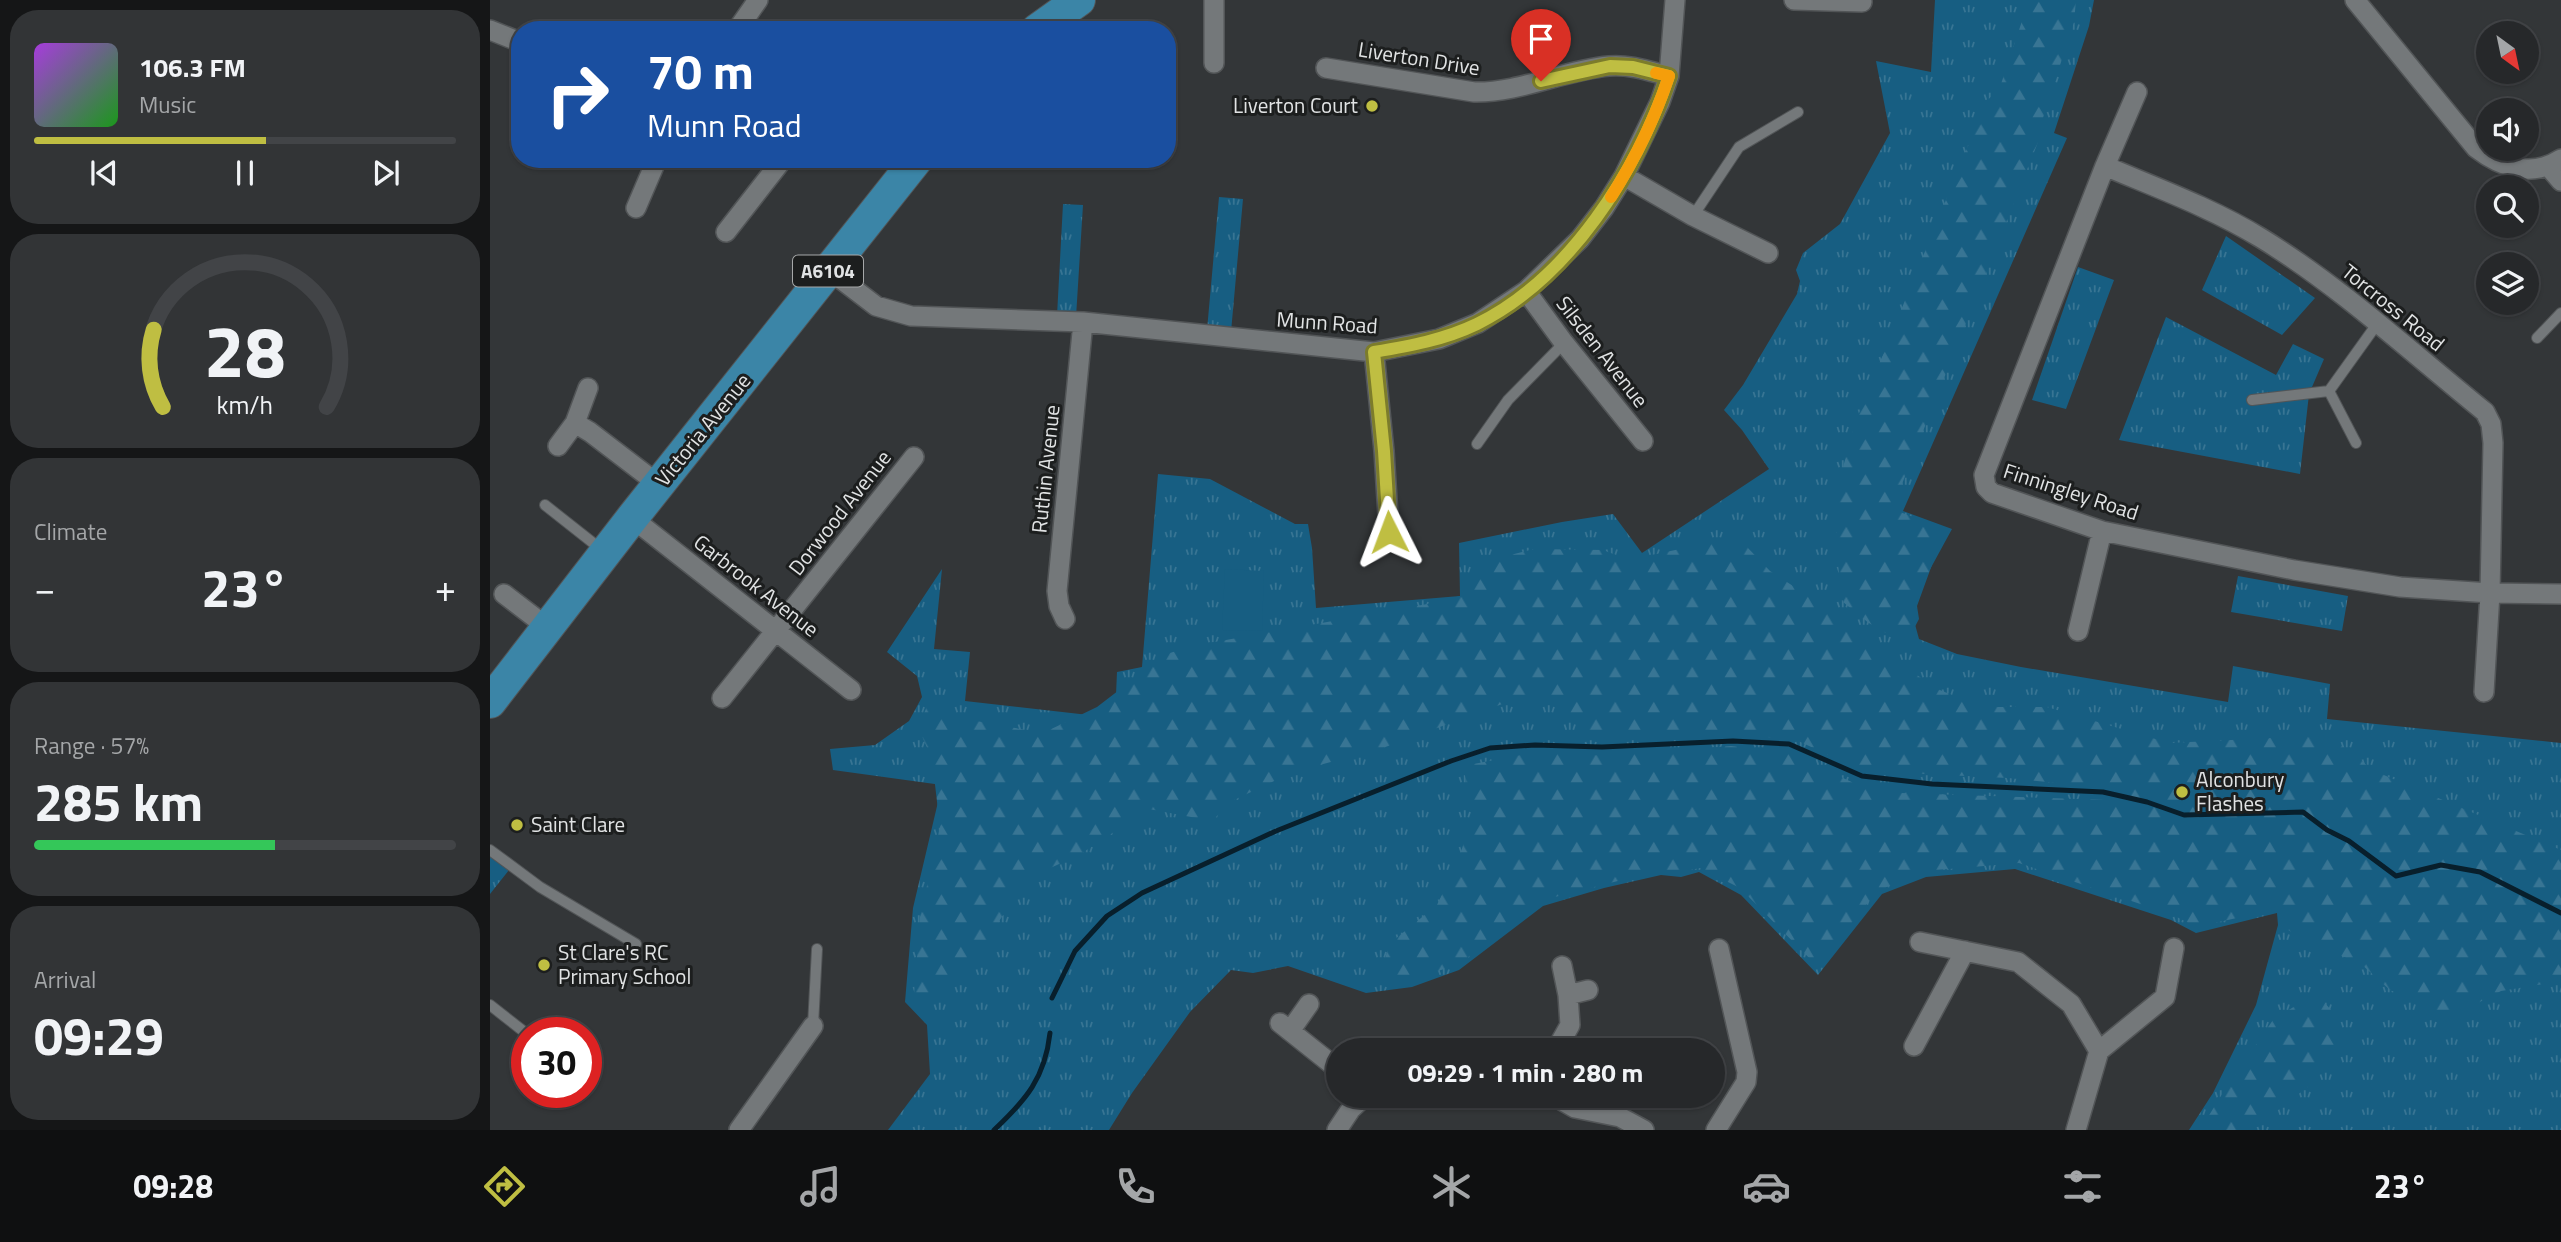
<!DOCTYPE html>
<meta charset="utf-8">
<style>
body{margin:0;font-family:"Titillium Web",sans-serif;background:#323436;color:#f1f3f6;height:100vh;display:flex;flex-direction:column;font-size:26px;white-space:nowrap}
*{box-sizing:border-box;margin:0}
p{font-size:23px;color:#a4a6a8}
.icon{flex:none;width:38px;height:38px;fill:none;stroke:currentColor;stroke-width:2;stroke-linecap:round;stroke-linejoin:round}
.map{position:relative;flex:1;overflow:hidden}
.drawer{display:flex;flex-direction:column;gap:10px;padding:10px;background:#151617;width:490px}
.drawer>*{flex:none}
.hud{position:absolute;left:21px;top:21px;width:665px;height:147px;border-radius:28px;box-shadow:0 2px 5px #0004,0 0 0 2px #424447;background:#1a4fa0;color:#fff;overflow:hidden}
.needle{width:46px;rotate:147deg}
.controls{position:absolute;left:1986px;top:21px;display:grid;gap:14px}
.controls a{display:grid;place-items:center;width:63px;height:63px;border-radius:50%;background:#26282a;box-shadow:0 2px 5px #0004,0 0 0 2px #424447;font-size:35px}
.speed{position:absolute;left:21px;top:1017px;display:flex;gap:14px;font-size:35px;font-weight:700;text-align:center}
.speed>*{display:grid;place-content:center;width:91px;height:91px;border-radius:50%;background:#26282a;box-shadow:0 2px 5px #0004,0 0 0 2px #424447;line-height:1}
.speed .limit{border:10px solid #d22;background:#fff;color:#111}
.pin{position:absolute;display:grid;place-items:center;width:60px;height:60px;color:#fff;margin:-72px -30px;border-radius:50% 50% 50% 0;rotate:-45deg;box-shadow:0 0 7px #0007}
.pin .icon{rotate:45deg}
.me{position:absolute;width:77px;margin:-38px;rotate:357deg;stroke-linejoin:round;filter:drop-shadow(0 0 5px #0008)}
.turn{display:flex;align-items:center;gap:24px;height:147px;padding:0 21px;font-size:32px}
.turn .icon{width:91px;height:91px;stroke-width:2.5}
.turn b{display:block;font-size:49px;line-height:60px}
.big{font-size:52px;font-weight:700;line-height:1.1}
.drawer .tile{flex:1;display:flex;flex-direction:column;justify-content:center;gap:10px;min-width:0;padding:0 24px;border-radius:28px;background:#323436}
.drawer .dial{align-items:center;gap:0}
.dial svg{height:182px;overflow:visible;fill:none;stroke:#424447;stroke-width:7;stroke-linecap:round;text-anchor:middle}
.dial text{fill:#f1f3f6;stroke:none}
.song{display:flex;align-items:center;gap:21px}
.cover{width:84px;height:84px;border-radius:10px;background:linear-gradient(135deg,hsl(280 70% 55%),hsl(120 70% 35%))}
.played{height:7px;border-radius:4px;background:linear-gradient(90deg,#bfbe42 55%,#424447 55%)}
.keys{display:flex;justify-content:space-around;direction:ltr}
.heat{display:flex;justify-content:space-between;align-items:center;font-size:38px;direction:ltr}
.charge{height:10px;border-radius:5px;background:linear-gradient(90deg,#34c759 57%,#424447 0)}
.trip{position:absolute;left:836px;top:1038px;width:399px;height:70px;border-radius:35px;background:#26282a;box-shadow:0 2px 5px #0004,0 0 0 2px #424447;font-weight:700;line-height:70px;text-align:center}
.dock{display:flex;height:112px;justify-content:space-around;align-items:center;background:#0f1011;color:#a4a6a8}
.dock .icon{width:49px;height:49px}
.dock .selected{color:#bfbe42}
.dock b{font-size:32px;color:#f1f3f6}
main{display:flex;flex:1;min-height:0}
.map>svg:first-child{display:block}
.grass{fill:url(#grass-tufts)}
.forest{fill:url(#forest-firs)}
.pitch{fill:#175e82}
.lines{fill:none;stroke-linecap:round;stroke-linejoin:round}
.stream{stroke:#081f2c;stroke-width:5}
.lane-casing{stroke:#525557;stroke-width:12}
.street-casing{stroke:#525557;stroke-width:22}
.primary-casing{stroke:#525557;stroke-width:34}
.lane{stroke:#74787a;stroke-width:10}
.street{stroke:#74787a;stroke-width:19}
.primary{stroke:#3b85a7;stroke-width:32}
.route-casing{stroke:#7c7c2b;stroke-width:18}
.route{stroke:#bfbe42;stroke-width:12}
.slow{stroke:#f59e0b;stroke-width:12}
.poi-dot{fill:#bfbe42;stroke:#1c1e1e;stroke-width:2.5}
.labels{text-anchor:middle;stroke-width:6;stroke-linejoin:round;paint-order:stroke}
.shield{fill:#1c1e1e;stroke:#a6a8a9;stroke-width:2}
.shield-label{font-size:19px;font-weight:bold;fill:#e1e3e4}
.street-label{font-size:21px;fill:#e1e3e4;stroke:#1c1e1e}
.poi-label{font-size:21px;fill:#e1e3e4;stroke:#1c1e1e;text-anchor:start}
</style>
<main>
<section class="drawer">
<div class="tile">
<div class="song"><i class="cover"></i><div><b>106.3 FM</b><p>Music</p></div></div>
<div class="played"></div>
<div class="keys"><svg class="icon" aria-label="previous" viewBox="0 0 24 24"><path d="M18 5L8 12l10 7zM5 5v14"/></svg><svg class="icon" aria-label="pause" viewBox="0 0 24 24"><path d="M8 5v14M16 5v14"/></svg><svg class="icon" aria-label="next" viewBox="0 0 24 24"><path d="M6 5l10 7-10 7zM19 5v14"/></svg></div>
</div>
<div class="tile dial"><svg viewBox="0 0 100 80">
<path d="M14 69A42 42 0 1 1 86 69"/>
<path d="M14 69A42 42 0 0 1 10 35" stroke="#bfbe42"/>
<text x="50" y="56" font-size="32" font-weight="700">28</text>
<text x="50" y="72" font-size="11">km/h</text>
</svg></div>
<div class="tile"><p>Climate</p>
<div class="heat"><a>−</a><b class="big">23°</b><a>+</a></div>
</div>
<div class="tile"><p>Range · 57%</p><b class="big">285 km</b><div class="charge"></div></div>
<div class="tile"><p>Arrival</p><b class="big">09:29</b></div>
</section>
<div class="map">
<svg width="2071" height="1130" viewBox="0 0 2071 1130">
<defs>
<pattern id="grass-tufts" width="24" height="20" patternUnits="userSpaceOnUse" patternTransform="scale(1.75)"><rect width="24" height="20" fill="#175e82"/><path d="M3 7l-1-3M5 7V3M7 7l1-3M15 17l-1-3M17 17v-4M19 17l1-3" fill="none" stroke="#387594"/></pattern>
<pattern id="forest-firs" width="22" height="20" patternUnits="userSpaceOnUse" patternTransform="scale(1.75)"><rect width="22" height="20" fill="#175e82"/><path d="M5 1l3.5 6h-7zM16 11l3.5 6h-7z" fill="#387594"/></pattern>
</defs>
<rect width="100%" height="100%" fill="#333638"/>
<path class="grass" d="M1445,0H1604L1599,26L1564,133L1577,138L1413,511L1462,529L1420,606L1429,639L1467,654L1531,667L1738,702L1743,666L1840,684L1837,719L2071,743V1130H1699L1723,1093L1766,1005L1788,925L1787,913L1706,933L1681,920L1525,869L1436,877L1392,894L1328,975L1251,895L1209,872L1191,877L1171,875L1114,888L1053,906L969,970L922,987L876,993L798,966L763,973L741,970L700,1012L642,1093L619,1130H398L440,1074L437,1025L415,1002L423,908L452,785L343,770L340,749L385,745L419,721L432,697L427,676L397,652L452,569L444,649L480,652L475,701L625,718L627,672L652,667L668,474L720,479L805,524H818L822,548L826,608L970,596L969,543L1072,522L1123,514L1152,553L1279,469L1252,430L1234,410L1253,385L1307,294L1310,281L1306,270L1313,253L1350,224L1400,133L1386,61L1441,72Z
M729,197L753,199L741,332L717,330Z
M573,204L593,205L586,317L567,316Z
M1736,236L1825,298L1792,335L1712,290Z
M1588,267L1624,280L1576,409L1542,400Z
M1676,317L1786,375L1803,344L1834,359L1819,394L1810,474L1629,440Z
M1748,576L1858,596L1852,631L1741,612Z
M0,854L19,870L0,894Z"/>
<path class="forest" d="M1539,0H1586L1584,22L1551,124L1552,132L1402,509L1455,529L1427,606L1429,619L1420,636C1394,640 1373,618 1353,602L1349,576L1345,497L1365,423L1496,102L1510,87Z
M1227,541L1256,546L1280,571L1317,595L1445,688L1491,707H1557L1679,743L1825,736L1858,749L1882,770L2071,850V981L2011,991L1982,1006L1958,1015L1900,990L1870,963L1825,946L1793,927L1792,908L1706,927L1683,915L1529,863L1447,870L1388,890L1327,966L1250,888L1210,868L1191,872L1171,870L1053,900L969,964L948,971L894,982L891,974L899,944L947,905L969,858L983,814L973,766L1047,752L1121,756L1241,746L1299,753L1366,784L1411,793L1616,800L1618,788L1518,778L1373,771L1304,739L1241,735L1124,736L1090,728L1064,699L1015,703L890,749L803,772L742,801L722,821L659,809L589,855L536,879L476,973L436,1007L424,995L430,917L450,827L442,759L428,727L439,702L457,695L464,717L553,733L607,707L650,674L669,656L708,645L943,603L970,596L978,582L997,561L1044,549L1113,550L1139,560Z
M1826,993L1841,1010L1851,1051L1819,1086L1762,1130H1710L1734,1091L1783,1020Z"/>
<path class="pitch" d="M735,569L774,571L772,631L732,630Z"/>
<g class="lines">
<path class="stream" d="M562,998L585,951L617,916L652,893L786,831L961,761L1000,748L1045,745L1112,747L1243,741L1299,744L1372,776L1442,784L1613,792L1657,802L1694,815L1813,812L1837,830L1859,841L1906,876L1951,865L1990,872L2071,913
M504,1130C536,1100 555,1078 560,1033"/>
<g class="lane-casing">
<path id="lane" d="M1203,216L1249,147L1308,112
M2047,338L2071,313
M1762,400L1839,391
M1866,443L1839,391L1887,324
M987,444L1018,400L1074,343
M55,505L112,550
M0,850L50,887L146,944
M0,1005L37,1034
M323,1026L327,949
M60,1032L71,1022"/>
</g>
<g class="street-casing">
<path id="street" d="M724,0V63
M1304,0L1372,2
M1865,0L1986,148C2012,168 2042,178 2071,159
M0,30L30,42
M247,30L268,0
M836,68L984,92C1030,93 1073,70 1119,66C1139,64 1159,71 1179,76
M1647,92L1615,166L1494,475L1496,487L1502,493L1612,531L1804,570L1910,587L2000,593L2071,594
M1615,166C1667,188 1722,208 1771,238C1851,287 1922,353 1995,412L2001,424L2003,443L2000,593L1994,692
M2059,167L2071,181
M1134,176L1203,216L1278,253
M146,208L167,159
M236,232L293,159
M339,270L386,306L421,316L593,322L884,352L949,339L988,323L1036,291L1090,239L1114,208L1134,176L1170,102L1179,76L1185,0
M1036,291L1074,343L1153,441
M884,352L894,451L899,532
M85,423L100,432L168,484
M68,446L85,423L98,388
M142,518L361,690
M14,594L57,627
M575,619L569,606L567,591L593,322
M1588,631L1612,531
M232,698L424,457
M1430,942L1528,962L1581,1004L1609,1051L1586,1130
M1078,995L1098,990
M790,1023L849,1070
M800,1031L819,1004
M1424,1046L1475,951
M1066,1050L1080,1025L1078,995L1072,966
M1609,1051L1675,997L1684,948
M1064,1096L1085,1108L1130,1117L1154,1130
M249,1130L323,1026
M847,1130L861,1109L875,1096
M1226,1130L1256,1082L1257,1072L1229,949"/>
</g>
<g class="primary-casing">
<path id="primary" d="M547,30L589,0
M0,702L142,518L427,159"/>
</g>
<use href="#lane" class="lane"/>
<use href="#street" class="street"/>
<use href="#primary" class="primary"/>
</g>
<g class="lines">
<g class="route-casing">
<path id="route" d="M899,532L894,451L884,352C919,346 954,340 987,324C1080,278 1147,171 1179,76L1143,67L1120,66L1051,81"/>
</g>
<use href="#route" class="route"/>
<path class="slow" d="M1121,197C1145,159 1165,118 1179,76L1166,73"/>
</g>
<g class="poi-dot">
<circle cx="882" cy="106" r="7"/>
<circle cx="1692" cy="792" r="7"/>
<circle cx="27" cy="825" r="7"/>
<circle cx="54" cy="965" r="7"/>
</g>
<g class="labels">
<rect class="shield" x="303" y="255.5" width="70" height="31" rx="5"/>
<g class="shield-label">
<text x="338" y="278">A6104</text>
</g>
<g class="street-label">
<text transform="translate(929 59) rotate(9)" y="7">Liverton Drive</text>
<text transform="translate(1903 308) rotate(39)" y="7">Torcross Road</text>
<text transform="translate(837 323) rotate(4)" y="7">Munn Road</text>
<text transform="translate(1112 352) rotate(52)" y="7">Silsden Avenue</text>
<text transform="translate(213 430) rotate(-51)" y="7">Victoria Avenue</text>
<text transform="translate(556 469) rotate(-84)" y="7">Ruthin Avenue</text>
<text transform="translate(1581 492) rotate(18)" y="7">Finningley Road</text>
<text transform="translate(350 513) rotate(-52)" y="7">Dorwood Avenue</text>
<text transform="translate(266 586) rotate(38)" y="7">Garbrook Avenue</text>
</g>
<g class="poi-label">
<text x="868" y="113" text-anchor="end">Liverton Court</text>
<text x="1706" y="787">Alconbury<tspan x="1706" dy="24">Flashes</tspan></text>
<text x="41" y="832">Saint Clare</text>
<text x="68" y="960">St Clare's RC<tspan x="68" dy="24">Primary School</tspan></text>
</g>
</g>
</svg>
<div class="controls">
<a><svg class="needle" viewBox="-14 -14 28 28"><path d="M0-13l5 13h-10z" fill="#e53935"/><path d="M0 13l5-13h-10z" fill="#a4a6a8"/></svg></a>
<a><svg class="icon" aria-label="sound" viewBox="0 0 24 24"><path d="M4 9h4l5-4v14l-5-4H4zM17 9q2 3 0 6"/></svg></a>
<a><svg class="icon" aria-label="search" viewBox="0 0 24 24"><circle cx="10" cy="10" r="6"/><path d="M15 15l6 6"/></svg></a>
<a><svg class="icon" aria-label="layers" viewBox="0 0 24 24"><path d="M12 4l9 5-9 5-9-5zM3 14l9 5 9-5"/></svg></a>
</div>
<div class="speed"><div class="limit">30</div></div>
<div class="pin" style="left:1051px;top:81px;background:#d93025"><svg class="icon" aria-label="arrive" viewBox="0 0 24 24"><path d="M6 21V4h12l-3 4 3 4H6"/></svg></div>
<svg class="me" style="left:899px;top:532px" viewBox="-20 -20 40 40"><path d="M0-17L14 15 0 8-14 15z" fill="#bfbe42" stroke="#fff" stroke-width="4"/></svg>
<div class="trip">09:29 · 1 min · 280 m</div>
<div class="hud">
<div class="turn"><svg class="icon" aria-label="right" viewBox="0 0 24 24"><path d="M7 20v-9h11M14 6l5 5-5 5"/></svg><div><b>70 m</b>Munn Road</div></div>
</div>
</div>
</main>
<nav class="dock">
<b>09:28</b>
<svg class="icon selected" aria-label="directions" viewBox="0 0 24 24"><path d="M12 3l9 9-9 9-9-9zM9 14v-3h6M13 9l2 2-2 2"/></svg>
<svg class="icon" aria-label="music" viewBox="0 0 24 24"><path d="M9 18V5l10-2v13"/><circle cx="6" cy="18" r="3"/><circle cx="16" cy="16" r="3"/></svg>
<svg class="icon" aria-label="phone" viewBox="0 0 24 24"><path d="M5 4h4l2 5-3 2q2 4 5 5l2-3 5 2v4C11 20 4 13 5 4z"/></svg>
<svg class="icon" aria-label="climate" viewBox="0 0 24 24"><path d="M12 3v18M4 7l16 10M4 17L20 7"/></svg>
<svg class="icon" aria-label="car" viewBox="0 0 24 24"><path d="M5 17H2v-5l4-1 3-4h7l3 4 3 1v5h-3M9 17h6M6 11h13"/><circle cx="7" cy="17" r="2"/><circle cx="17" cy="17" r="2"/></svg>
<svg class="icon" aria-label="filters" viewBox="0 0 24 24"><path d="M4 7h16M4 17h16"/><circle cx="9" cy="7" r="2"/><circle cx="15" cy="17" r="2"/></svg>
<b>23°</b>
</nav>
